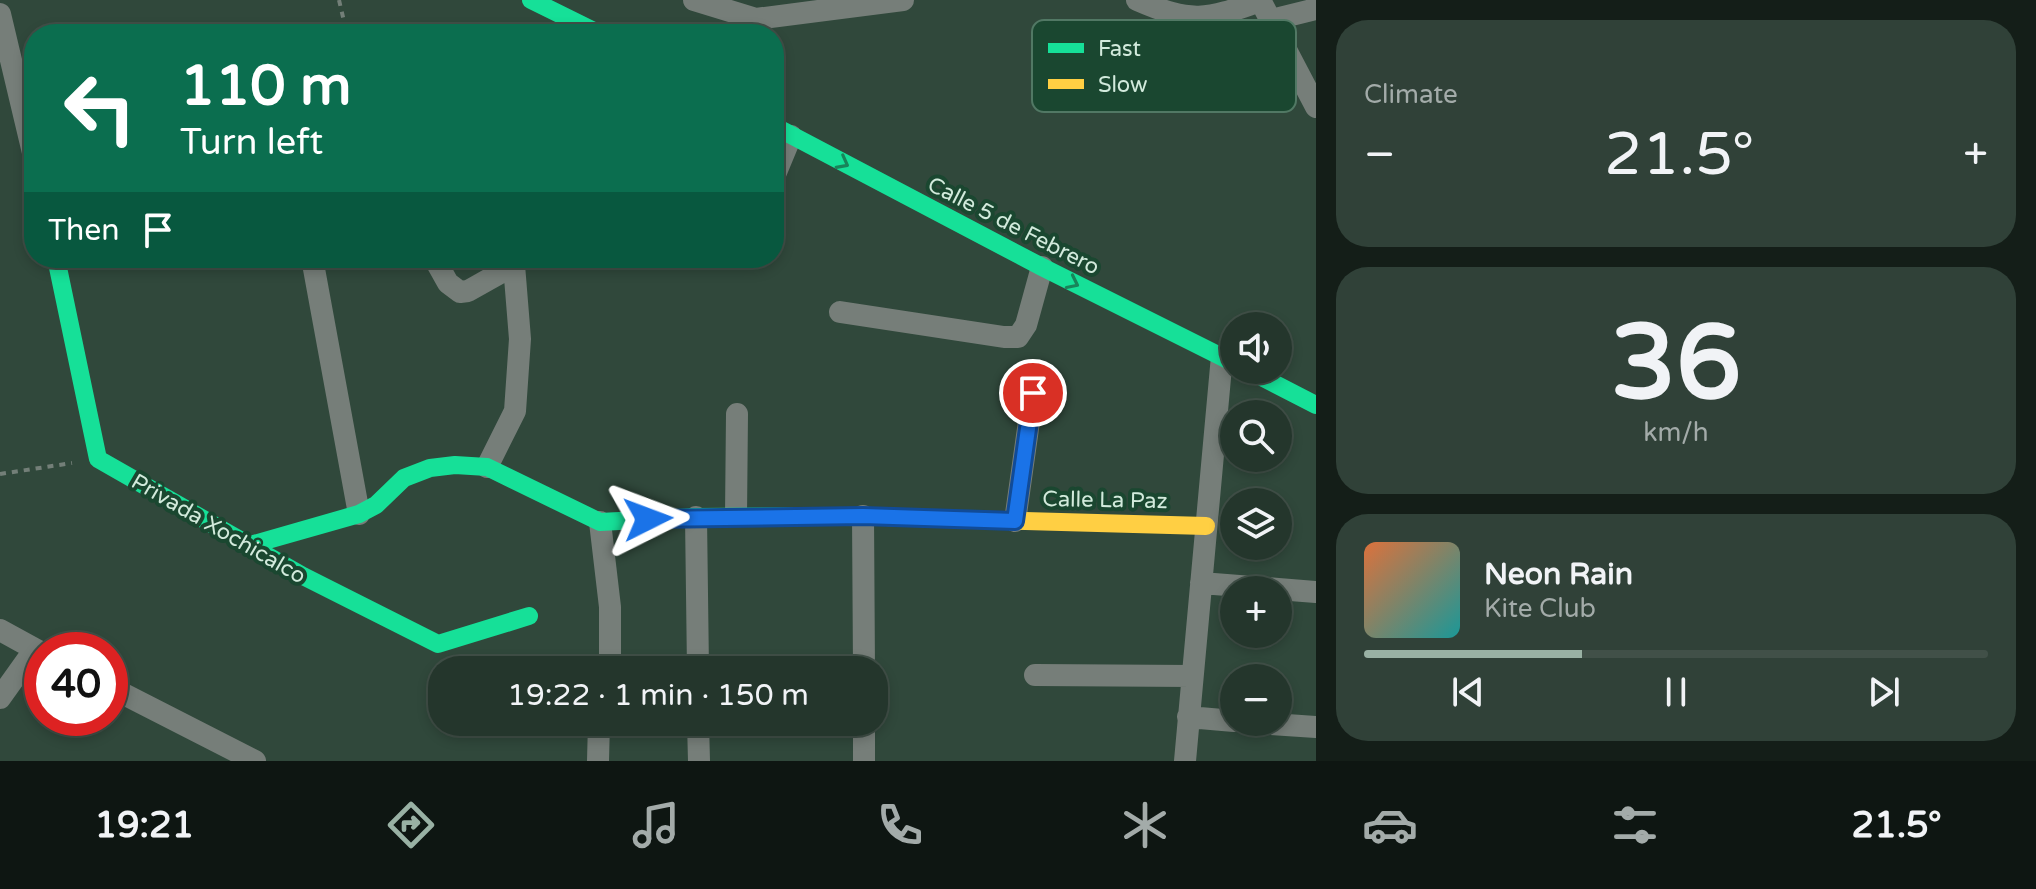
<!DOCTYPE html>
<meta charset="utf-8">
<style>
body{margin:0;font-family:"Varela Round",sans-serif;background:#304138;color:#f1f3f6;height:100vh;display:flex;flex-direction:column;font-size:30px;white-space:nowrap}
*{box-sizing:border-box;margin:0}
p{font-size:26px;color:#a3aba9}
.icon{flex:none;width:44px;height:44px;fill:none;stroke:currentColor;stroke-width:2;stroke-linecap:round;stroke-linejoin:round}
.map{position:relative;flex:1;overflow:hidden}
.panel{display:flex;flex-direction:column;gap:20px;padding:20px;background:#141e18;width:720px}
.panel>*{flex:none}
.top-card{position:absolute;left:24px;top:24px;width:760px;height:244px;border-radius:32px;box-shadow:0 4px 12px #0003,0 0 0 2px #415048;background:#0b6e4f;color:#fff;overflow:hidden}
.controls{position:absolute;left:1220px;top:312px;display:grid;gap:16px}
.controls a{display:grid;place-items:center;width:72px;height:72px;border-radius:50%;background:#24362c;box-shadow:0 4px 12px #0003,0 0 0 2px #415048;font-size:40px}
.speed{position:absolute;left:24px;top:632px;display:flex;gap:16px;font-size:40px;font-weight:700;text-align:center}
.speed>*{display:grid;place-content:center;width:104px;height:104px;border-radius:50%;background:#24362c;box-shadow:0 4px 12px #0003,0 0 0 2px #415048;line-height:1}
.speed .limit{border:12px solid #d22;background:#fff;color:#111}
.pin{position:absolute;display:grid;place-items:center;width:68px;height:68px;color:#fff;margin:-34px;border:4px solid #fff;border-radius:50%;box-shadow:0 2px 8px #0007}
.me{position:absolute;width:88px;margin:-44px;rotate:87deg;stroke-linejoin:round;filter:drop-shadow(0 0 6px #0008)}
.turn{display:flex;align-items:center;gap:28px;height:168px;padding:0 24px;font-size:36px}
.turn .icon{width:104px;height:104px;stroke-width:2.5}
.turn b{display:block;font-size:56px;line-height:68px}
.then{display:flex;align-items:center;height:76px;padding:0 24px;background:#0003;gap:16px;font-size:30px}
.big{font-size:60px;font-weight:600;line-height:1.1}
.panel .tile{flex:1;display:flex;flex-direction:column;justify-content:center;gap:12px;min-width:0;padding:0 28px;border-radius:32px;background:#304138}
.panel .dial{align-items:center;gap:0}
.dial b{font-size:104px;line-height:1}
.song{display:flex;align-items:center;gap:24px}
.cover{width:96px;height:96px;border-radius:12px;background:linear-gradient(135deg,hsl(20 70% 55%),hsl(180 70% 35%))}
.played{height:8px;border-radius:4px;background:linear-gradient(90deg,#99b1a4 35%,#415048 35%)}
.keys{display:flex;justify-content:space-around;direction:ltr}
.heat{display:flex;justify-content:space-between;align-items:center;font-size:44px;direction:ltr}
.trip{position:absolute;left:428px;top:656px;width:460px;height:80px;border-radius:32px;background:#24362c;box-shadow:0 4px 12px #0003,0 0 0 2px #415048;font-weight:600;line-height:80px;text-align:center}
.tab-bar{display:flex;height:128px;justify-content:space-around;align-items:center;background:#0e1612;color:#a3aba9}
.tab-bar .icon{width:56px;height:56px}
.tab-bar .active{color:#99b1a4}
.tab-bar b{font-size:36px;color:#f1f3f6}
main{display:flex;flex:1;min-height:0}
.map>svg:first-child{display:block}
.lines{fill:none;stroke-linecap:round;stroke-linejoin:round}
.path{stroke:#737f78;stroke-width:4;stroke-dasharray:6 6;stroke-linecap:butt}
.street{stroke:#767e79;stroke-width:22}
.fast{stroke:#16e098;stroke-width:18}
.slow{stroke:#ffcf43;stroke-width:18}
.oneway{stroke:#18845a}
.route-casing{stroke:#114b97;stroke-width:20}
.route{stroke:#1a73e8;stroke-width:14}
.labels{text-anchor:middle;stroke-width:8;stroke-linejoin:round;paint-order:stroke}
.street-label{font-size:22px;fill:#d2eadc;stroke:#1a4730}
.key{fill:#1a4730;stroke:#517864;stroke-width:2}
.key-label{font-size:22px;fill:#d2eadc}
</style>
<main>
<div class="map">
<svg width="1316" height="761" viewBox="0 0 1316 761">
<rect width="100%" height="100%" fill="#30483b"/>
<g class="lines">
<path class="path" d="M339,0L347,34
M0,474L72,463"/>
<path class="street" d="M694,0L756,19L903,0
M1137,0C1192,24 1205,20 1260,1
M1260,0L1316,107
M0,14L34,157
M1271,20L1316,9
M774,177L791,136
M312,258L359,514
M434,258L448,283L460,292L468,291L514,265
M840,312L1004,337H1018L1026,325L1042,267
M487,467L515,411L520,339L514,265L523,258
M736,516L737,414
M863,516L864,670
M696,517L698,670
M1015,521L1033,393
M600,522L610,607V670
M1201,583L1316,592
M0,630L42,653
M1035,675L1192,676
M110,687L255,761
M0,698L35,649
M1188,717L1234,721
M698,722L699,761
M864,722V761
M1243,722L1316,727
M598,761L599,722
M1185,761L1222,356"/>
<path class="fast" d="M531,0L600,34
M774,126L1042,267L1234,363
M56,258L98,459L303,576L438,644L529,616
M1248,370L1316,405
M247,546L359,514L376,505L404,478L430,468L455,465L487,467L600,522L696,517L851,516"/>
<path class="slow" d="M851,516L1206,526"/>
</g>
<defs><path id="oneway-chevron" d="M-2-3.5L2.5 0L-2 3.5" fill="none" stroke-width="1.6" stroke-linecap="round" stroke-linejoin="round" transform="scale(2)"/></defs>
<g class="oneway">
<use href="#oneway-chevron" transform="translate(843 163) rotate(28)"/>
<use href="#oneway-chevron" transform="translate(1073 283) rotate(26)"/>
</g>
<g class="lines">
<g class="route-casing">
<path id="route" d="M648,519L863,516L1015,521L1033,393"/>
</g>
<use href="#route" class="route"/>
</g>
<g class="labels">
<g class="street-label">
<text transform="translate(1014 225) rotate(27)" y="8">Calle 5 de Febrero</text>
<text transform="translate(1105 499) rotate(1)" y="8">Calle La Paz</text>
<text transform="translate(219 528) rotate(30)" y="8">Privada Xochicalco</text>
</g>
</g>
<rect x="1032" y="20" width="264" height="92" rx="12" class="key"/>
<rect x="1048" y="43" width="36" height="10" fill="#16e098"/>
<rect x="1048" y="79" width="36" height="10" fill="#ffcf43"/>
<g class="key-label">
<text x="1098" y="56">Fast</text>
<text x="1098" y="92">Slow</text>
</g>
</svg>
<div class="controls">
<a><svg class="icon" aria-label="sound" viewBox="0 0 24 24"><path d="M4 9h4l5-4v14l-5-4H4zM17 9q2 3 0 6"/></svg></a>
<a><svg class="icon" aria-label="search" viewBox="0 0 24 24"><circle cx="10" cy="10" r="6"/><path d="M15 15l6 6"/></svg></a>
<a><svg class="icon" aria-label="layers" viewBox="0 0 24 24"><path d="M12 4l9 5-9 5-9-5zM3 14l9 5 9-5"/></svg></a>
<a>+</a>
<a>−</a>
</div>
<div class="speed"><div class="limit">40</div></div>
<div class="pin" style="left:1033px;top:393px;background:#d93025"><svg class="icon" aria-label="arrive" viewBox="0 0 24 24"><path d="M6 21V4h12l-3 4 3 4H6"/></svg></div>
<svg class="me" style="left:648px;top:519px" viewBox="-20 -20 40 40"><path d="M0-17L14 15 0 8-14 15z" fill="#1a73e8" stroke="#fff" stroke-width="4"/></svg>
<div class="trip">19:22 · 1 min · 150 m</div>
<div class="top-card">
<div class="turn"><svg class="icon" aria-label="left" viewBox="0 0 24 24"><path d="M17 20v-9H6M10 6l-5 5 5 5"/></svg><div><b>110 m</b>Turn left</div></div>
<div class="then">Then<svg class="icon" aria-label="arrive" viewBox="0 0 24 24"><path d="M6 21V4h12l-3 4 3 4H6"/></svg></div>
</div>
</div>
<section class="panel">
<div class="tile"><p>Climate</p>
<div class="heat"><a>−</a><b class="big">21.5°</b><a>+</a></div>
</div>
<div class="tile dial"><b>36</b><p>km/h</p></div>
<div class="tile">
<div class="song"><i class="cover"></i><div><b>Neon Rain</b><p>Kite Club</p></div></div>
<div class="played"></div>
<div class="keys"><svg class="icon" aria-label="previous" viewBox="0 0 24 24"><path d="M18 5L8 12l10 7zM5 5v14"/></svg><svg class="icon" aria-label="pause" viewBox="0 0 24 24"><path d="M8 5v14M16 5v14"/></svg><svg class="icon" aria-label="next" viewBox="0 0 24 24"><path d="M6 5l10 7-10 7zM19 5v14"/></svg></div>
</div>
</section>
</main>
<nav class="tab-bar">
<b>19:21</b>
<svg class="icon active" aria-label="directions" viewBox="0 0 24 24"><path d="M12 3l9 9-9 9-9-9zM9 14v-3h6M13 9l2 2-2 2"/></svg>
<svg class="icon" aria-label="music" viewBox="0 0 24 24"><path d="M9 18V5l10-2v13"/><circle cx="6" cy="18" r="3"/><circle cx="16" cy="16" r="3"/></svg>
<svg class="icon" aria-label="phone" viewBox="0 0 24 24"><path d="M5 4h4l2 5-3 2q2 4 5 5l2-3 5 2v4C11 20 4 13 5 4z"/></svg>
<svg class="icon" aria-label="climate" viewBox="0 0 24 24"><path d="M12 3v18M4 7l16 10M4 17L20 7"/></svg>
<svg class="icon" aria-label="car" viewBox="0 0 24 24"><path d="M5 17H2v-5l4-1 3-4h7l3 4 3 1v5h-3M9 17h6M6 11h13"/><circle cx="7" cy="17" r="2"/><circle cx="17" cy="17" r="2"/></svg>
<svg class="icon" aria-label="filters" viewBox="0 0 24 24"><path d="M4 7h16M4 17h16"/><circle cx="9" cy="7" r="2"/><circle cx="15" cy="17" r="2"/></svg>
<b>21.5°</b>
</nav>
